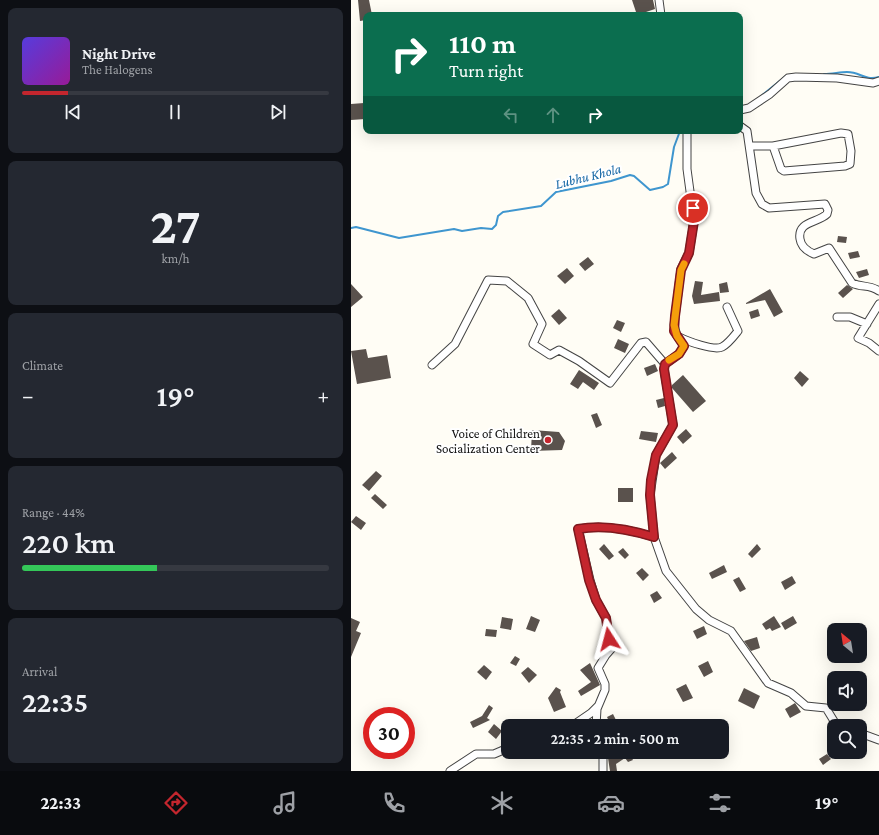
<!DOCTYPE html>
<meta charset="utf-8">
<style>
body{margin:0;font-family:"Crimson Pro",serif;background:#242831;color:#f1f3f6;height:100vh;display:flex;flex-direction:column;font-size:15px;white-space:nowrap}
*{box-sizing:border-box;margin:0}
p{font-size:13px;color:#9ea1a6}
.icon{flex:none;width:22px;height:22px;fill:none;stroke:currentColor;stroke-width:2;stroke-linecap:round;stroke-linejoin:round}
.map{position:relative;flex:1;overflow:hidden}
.details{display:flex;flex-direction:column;gap:8px;padding:8px;background:#0d0f14;width:351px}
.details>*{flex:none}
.top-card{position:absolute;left:12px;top:12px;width:380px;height:122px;border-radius:8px;box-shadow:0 4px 16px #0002;background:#0b6e4f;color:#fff;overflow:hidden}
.needle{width:26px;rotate:330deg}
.tools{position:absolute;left:476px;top:623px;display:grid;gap:8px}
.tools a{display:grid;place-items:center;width:40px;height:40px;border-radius:8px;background:#171b24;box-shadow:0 4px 16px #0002;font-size:20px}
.speed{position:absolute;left:12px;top:707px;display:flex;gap:8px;font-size:20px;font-weight:700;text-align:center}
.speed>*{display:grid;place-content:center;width:52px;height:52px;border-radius:50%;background:#171b24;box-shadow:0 4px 16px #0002;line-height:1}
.speed .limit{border:6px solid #d22;background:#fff;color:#111}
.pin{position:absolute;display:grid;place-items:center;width:34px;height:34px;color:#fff;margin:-17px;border:2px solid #fff;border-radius:50%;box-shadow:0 1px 4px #0007}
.me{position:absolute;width:44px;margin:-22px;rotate:351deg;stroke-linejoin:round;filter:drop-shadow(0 0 3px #0008)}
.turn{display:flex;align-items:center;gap:14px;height:84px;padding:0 20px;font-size:18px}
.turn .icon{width:52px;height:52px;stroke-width:2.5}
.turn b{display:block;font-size:28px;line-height:34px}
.lanes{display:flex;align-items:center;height:38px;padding:0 20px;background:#0003;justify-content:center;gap:20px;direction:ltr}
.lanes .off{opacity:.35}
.big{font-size:30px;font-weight:600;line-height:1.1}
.details .widget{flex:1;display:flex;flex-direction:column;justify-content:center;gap:6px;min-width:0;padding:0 14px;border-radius:8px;background:#242831}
.details .dial{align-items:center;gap:0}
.dial b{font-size:52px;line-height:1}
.song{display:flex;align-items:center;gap:12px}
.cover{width:48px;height:48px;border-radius:6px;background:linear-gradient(135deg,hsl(250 70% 55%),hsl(300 70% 35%))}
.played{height:4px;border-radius:2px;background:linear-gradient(90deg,#c4262e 15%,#363941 15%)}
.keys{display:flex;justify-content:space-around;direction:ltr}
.heat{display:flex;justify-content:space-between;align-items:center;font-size:22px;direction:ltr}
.charge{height:6px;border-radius:3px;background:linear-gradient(90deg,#34c759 44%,#363941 0)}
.trip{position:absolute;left:150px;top:719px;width:228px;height:40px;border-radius:8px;background:#171b24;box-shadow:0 4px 16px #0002;font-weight:600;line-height:40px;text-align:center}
.tab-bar{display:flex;height:64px;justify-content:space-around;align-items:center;background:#090b0e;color:#9ea1a6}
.tab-bar .icon{width:28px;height:28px}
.tab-bar .active{color:#c4262e}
.tab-bar b{font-size:18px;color:#f1f3f6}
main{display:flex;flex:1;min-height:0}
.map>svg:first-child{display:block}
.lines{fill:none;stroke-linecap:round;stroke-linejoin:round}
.stream{stroke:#3f96cf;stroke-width:2}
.building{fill:#5a524d}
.street-casing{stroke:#444;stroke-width:9}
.street{stroke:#fff;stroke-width:7}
.route-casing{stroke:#7f191e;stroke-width:10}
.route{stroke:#c4262e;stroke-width:7}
.slow{stroke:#f59e0b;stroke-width:7}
.poi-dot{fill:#c4262e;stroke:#fff;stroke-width:1.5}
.labels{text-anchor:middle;stroke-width:4;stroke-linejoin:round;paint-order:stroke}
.poi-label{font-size:13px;fill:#111;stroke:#fff;text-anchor:end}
.water-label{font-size:14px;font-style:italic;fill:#1768a6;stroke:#fff}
</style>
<main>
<section class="details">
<div class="widget">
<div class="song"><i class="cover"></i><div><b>Night Drive</b><p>The Halogens</p></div></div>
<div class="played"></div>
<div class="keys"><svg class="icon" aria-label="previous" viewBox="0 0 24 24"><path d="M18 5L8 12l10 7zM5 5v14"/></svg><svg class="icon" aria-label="pause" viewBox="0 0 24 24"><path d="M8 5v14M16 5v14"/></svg><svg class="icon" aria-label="next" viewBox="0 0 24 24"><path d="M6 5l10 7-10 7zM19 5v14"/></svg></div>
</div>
<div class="widget dial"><b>27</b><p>km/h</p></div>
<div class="widget"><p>Climate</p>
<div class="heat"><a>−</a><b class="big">19°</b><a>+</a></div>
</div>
<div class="widget"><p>Range · 44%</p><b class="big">220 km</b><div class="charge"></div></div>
<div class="widget"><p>Arrival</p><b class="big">22:35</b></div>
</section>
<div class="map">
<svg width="528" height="771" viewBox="0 0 528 771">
<rect width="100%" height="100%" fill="#fffdf5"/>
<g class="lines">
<path class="stream" d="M443,74H465
M473,74C481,74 489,72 496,72C510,72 513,81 528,77
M409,97L435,76
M0,228L5,227L48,238L103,229L111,231L130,228L141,229L145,225L147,216L152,212L190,206L205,192L260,181L279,175L283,176L299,190L312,187L317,184L323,147L329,131"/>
</g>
<path class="building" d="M7,0H18L21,15H15V20L9,21Z
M281,0H302L304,9L286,15Z
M13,103L14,119L0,120V104Z
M487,236L496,237L495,243L486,242Z
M507,251L509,257L499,259L497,253Z
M237,257L243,264L234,271L228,264Z
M216,268L223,276L214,284L206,276Z
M516,269L518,275L508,278L505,272Z
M344,281L352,282L350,295L368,292L369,301L343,304L341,296Z
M376,282L378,292L369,293L368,284Z
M0,284L12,297L0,307Z
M496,285L502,289L492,298L487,293Z
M419,289L432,312L423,317L414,300L395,304V303Z
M208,309L216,318L208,325L200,316Z
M407,309L409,316L400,319L398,312Z
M266,320L274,323L270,332L262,328Z
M267,339L278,344L274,353L263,348Z
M15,349L17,358L36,355L40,378L6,384L0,351Z
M304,364L307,371L296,376L293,368Z
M228,370L248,383L243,390L232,382L227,389L219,384Z
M449,371L458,379L451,387L443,378Z
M332,375L355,401L342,412L321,388V385Z
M313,398L314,406L307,408L305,400Z
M246,413L251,425L245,428L240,415Z
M335,429L341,436L332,444L326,437Z
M181,430L208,432L214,441L211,450L180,451Z
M290,431L307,433L305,442L288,439Z
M321,452L326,458L314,469L309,463Z
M25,471L31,476L18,491L11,485Z
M267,488H282V502H267Z
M24,494L36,505L32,509L20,498Z
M5,516L15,523L10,530L0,522Z
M253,544L263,556L258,560L248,549Z
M406,544L410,549L401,558L397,554Z
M272,548L278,555L274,559L267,552Z
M373,565L376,572L361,579L358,573Z
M291,568L298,575L292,581L285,573Z
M441,576L445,583L434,590L430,582Z
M388,577L395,589L389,592L382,580Z
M306,591L311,598L303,603L299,595Z
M180,616L189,620L184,632L175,629Z
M423,616L430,627L421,631L419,628L415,630L411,624Z
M442,616L446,623L434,630L430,623Z
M151,617L162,619L160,630L149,628Z
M0,618L9,622L5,631L10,633L0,657Z
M353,626L356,634L346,639L342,631Z
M135,629L146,630L145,637L134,636Z
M406,637L409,648L400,651L393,641Z
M164,656L169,659L165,666L159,663Z
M357,661L362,672L353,677L347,666Z
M239,663L249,685L230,696L227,691L240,682L229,670Z
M133,665L141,672L135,680L126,672Z
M177,667L186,675L178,683L170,673Z
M335,684L342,698L332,702L325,689Z
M205,687L210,690L209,692L215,707L203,712L197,698Z
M393,688L409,696L403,709L387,701Z
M444,703L450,712L439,718L434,709Z
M138,705L142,708L136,718L139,720L122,728L119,722L131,716Z
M262,714L267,724L260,726L256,717Z
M143,724L151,731L145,739L137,732Z
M175,752H189L180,759Z
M264,752H285L279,755L282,760L277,762L274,758L265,764L266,771H259L257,758L266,757Z
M476,754L480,759L472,765L468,759Z"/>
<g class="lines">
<g class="street-casing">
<path id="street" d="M308,0L310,15
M389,110L398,108L419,94L437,78L445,77L486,78L522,83L528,81
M389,126L396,131L405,193L411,204L418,208L474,204L477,210L476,214C467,223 446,221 449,239C450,247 456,251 463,254L478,248L501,283C511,288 518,284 528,291
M336,131V169L343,221L338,253L330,269L323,325L326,336L333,346L328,354L314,364L313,369L322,425L305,455L299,495L303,537L315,571L345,609L358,620L380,631L417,683L440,693L455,706L475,708L486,726
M400,146H422L490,133L497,134L500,151L499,164L494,166L433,171L430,169L422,146
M528,304L507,338L518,343L528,351
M486,317H499L516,324
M328,337C336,341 363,351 371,347C377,344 383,336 387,331L376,307
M81,365L104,344L137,280L156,281L177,298L191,324L182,344L199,355L208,350L228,361L259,383L290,343L295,342L314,364
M221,726L240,713L247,706
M245,726L246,709L254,690V684L247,668L255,655L262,647L258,639L255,618L245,600L239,580L227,529C253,524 278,529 303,537
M509,733L528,740
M252,752V771
M99,771L125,754H143L157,748"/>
</g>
<use href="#street" class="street"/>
</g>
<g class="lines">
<g class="route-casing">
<path id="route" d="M258,639L255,618L245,600L238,580L227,529C253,524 278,529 303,537L299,495L300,480L305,455L322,425L313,369L314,364L328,354L333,346L323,331L324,316L330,270L338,253L343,221L342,208"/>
</g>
<use href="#route" class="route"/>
<path class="slow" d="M318,360L328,354L333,346L326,336L323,325L330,270L333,264"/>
</g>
<circle class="poi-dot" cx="197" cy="440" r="4"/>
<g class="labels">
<g class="poi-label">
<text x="189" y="438">Voice of Children<tspan x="189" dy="15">Socialization Center</tspan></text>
</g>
<g class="water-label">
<text transform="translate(237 176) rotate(-14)" y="5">Lubhu Khola</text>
</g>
</g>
</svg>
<div class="tools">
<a><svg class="needle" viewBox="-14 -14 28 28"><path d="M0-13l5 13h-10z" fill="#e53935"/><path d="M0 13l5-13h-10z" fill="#9ea1a6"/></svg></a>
<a><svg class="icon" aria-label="sound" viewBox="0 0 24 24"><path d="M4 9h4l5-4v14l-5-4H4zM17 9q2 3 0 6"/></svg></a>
<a><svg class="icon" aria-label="search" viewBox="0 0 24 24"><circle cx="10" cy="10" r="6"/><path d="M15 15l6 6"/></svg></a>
</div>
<div class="speed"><div class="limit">30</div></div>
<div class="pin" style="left:342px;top:208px;background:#d93025"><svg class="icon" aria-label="arrive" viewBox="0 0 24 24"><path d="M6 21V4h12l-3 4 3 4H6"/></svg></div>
<svg class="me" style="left:258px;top:639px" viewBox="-20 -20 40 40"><path d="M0-17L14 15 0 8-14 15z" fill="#c4262e" stroke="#fff" stroke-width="4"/></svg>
<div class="trip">22:35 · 2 min · 500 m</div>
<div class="top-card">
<div class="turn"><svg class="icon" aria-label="right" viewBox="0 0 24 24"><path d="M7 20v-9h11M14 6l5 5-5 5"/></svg><div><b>110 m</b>Turn right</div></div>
<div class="lanes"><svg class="icon off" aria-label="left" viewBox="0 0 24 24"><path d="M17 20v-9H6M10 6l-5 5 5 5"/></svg><svg class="icon off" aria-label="ahead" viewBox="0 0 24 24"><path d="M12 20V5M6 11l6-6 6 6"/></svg><svg class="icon" aria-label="right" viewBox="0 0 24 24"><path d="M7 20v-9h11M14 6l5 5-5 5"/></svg></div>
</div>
</div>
</main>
<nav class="tab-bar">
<b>22:33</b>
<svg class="icon active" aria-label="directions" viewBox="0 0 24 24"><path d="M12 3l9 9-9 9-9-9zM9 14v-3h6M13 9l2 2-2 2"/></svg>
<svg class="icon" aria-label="music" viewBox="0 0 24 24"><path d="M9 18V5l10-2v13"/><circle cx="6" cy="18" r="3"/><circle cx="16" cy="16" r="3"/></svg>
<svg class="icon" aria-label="phone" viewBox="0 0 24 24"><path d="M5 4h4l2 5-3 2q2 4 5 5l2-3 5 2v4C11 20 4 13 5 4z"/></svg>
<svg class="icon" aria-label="climate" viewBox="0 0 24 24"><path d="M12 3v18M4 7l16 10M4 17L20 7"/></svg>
<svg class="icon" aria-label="car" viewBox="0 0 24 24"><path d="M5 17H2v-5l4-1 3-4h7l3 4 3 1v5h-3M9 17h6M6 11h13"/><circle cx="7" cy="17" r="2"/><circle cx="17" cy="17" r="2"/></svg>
<svg class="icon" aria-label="filters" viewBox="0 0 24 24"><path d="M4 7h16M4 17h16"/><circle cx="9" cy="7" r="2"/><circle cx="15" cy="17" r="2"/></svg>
<b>19°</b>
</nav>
